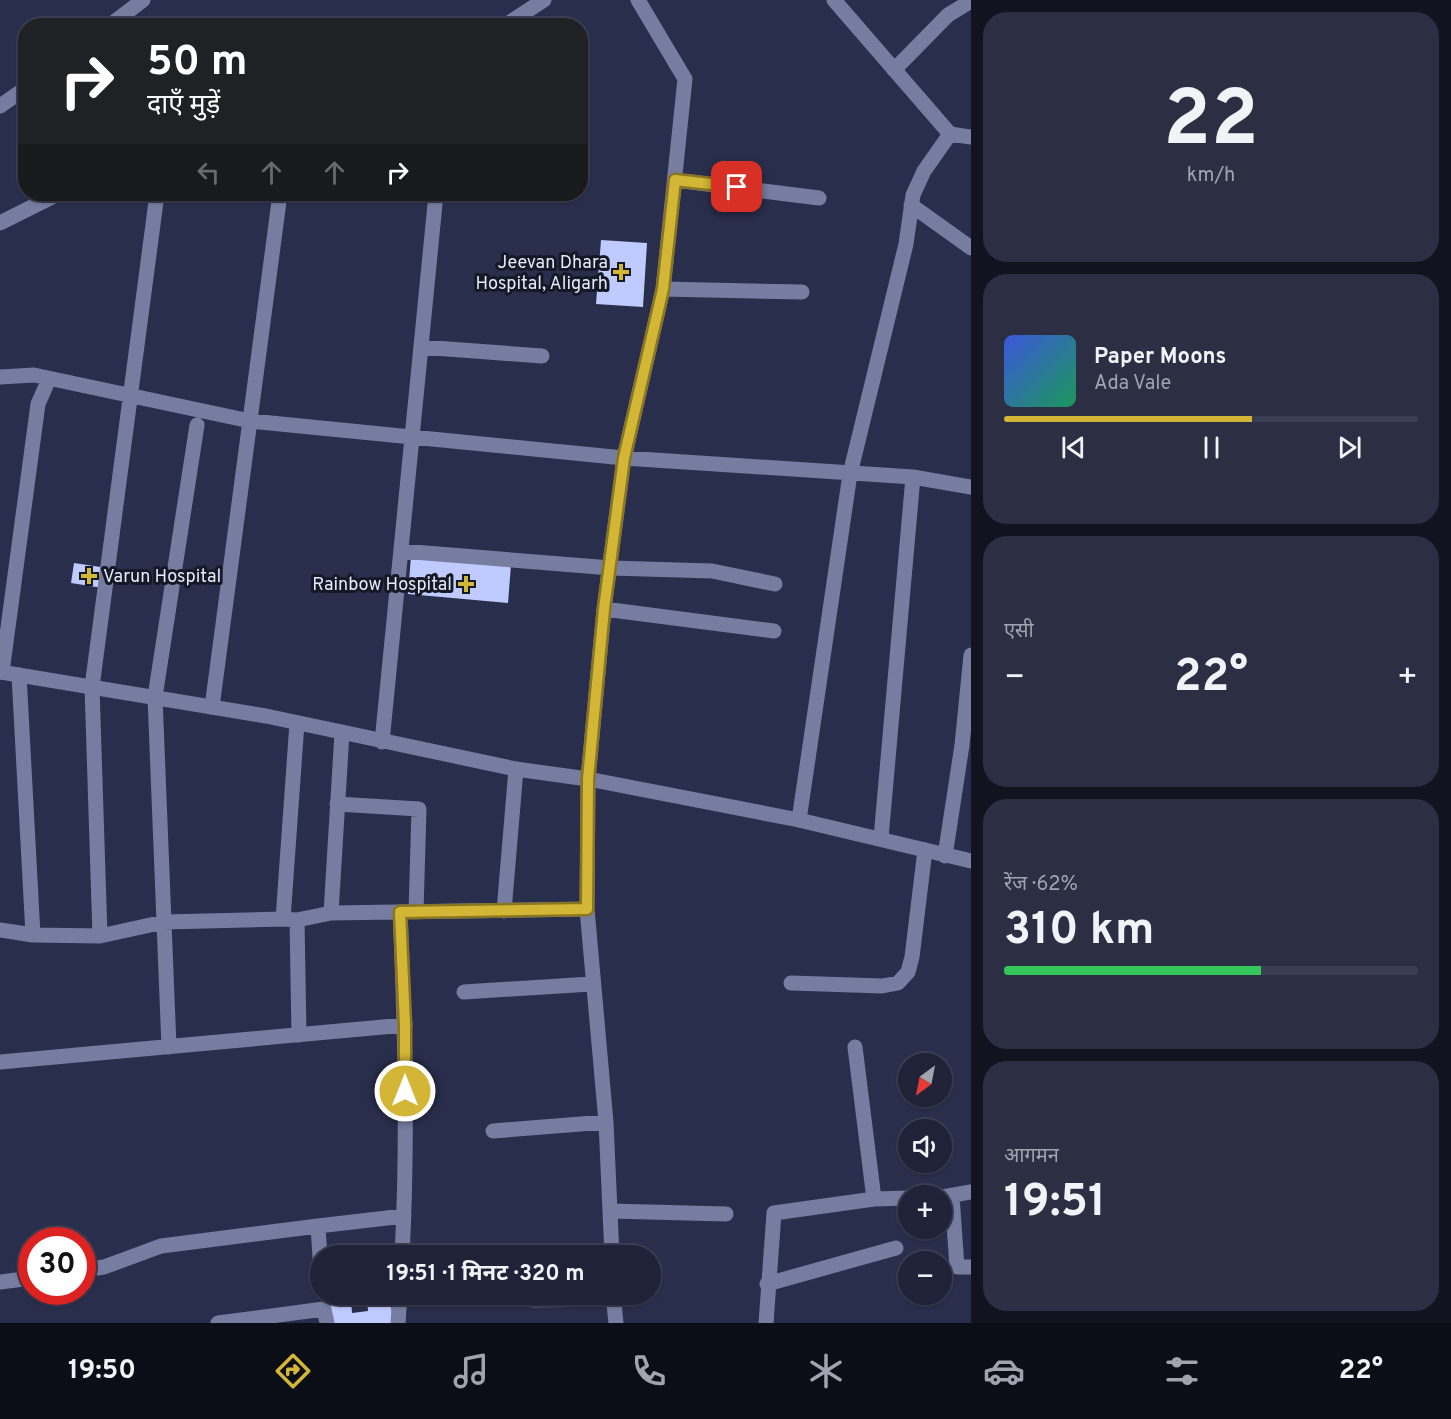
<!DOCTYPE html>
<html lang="hi">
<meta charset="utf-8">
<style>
body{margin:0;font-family:Overpass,"Noto Sans Devanagari",sans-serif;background:#2c2f44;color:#f1f3f6;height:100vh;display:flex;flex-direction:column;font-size:22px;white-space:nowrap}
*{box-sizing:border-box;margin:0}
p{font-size:20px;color:#a1a4ae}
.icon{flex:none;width:33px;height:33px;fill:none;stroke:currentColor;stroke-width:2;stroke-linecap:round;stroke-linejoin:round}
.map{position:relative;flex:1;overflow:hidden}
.details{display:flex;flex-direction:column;gap:12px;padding:12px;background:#11131f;width:480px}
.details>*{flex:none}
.guide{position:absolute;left:18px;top:18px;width:570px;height:183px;border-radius:24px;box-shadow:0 2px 4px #0004,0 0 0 2px #3c3f53;background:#202124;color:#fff;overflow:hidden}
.needle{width:39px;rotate:212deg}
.controls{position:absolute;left:898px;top:1053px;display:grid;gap:12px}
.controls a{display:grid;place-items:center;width:54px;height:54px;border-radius:50%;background:#1f2239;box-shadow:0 2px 4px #0004,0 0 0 2px #3c3f53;font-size:30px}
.speed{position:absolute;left:18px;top:1227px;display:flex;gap:12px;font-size:30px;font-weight:700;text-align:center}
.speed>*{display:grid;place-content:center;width:78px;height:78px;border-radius:50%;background:#1f2239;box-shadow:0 2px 4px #0004,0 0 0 2px #3c3f53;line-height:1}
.speed .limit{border:9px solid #d22;background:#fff;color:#111}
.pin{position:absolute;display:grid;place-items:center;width:51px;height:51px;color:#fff;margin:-26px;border-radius:12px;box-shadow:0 3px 9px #0006}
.me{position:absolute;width:66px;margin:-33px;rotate:0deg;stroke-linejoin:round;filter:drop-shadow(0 0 4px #0008)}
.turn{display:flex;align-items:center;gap:21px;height:126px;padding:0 30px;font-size:27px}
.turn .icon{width:78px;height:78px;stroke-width:2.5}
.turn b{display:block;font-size:42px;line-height:51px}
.lanes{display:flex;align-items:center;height:57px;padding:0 30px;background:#0003;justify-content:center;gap:30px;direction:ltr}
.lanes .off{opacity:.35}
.big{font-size:45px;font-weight:700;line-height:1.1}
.details .card{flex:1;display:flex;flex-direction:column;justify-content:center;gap:9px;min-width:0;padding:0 21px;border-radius:24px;background:#2c2f44}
.details .dial{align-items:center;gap:0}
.dial b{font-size:78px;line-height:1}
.song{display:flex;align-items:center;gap:18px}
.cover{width:72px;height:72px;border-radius:9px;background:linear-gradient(135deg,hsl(230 70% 55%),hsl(150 70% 35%))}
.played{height:6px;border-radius:3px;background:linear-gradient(90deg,#d3b635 60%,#3c3f53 60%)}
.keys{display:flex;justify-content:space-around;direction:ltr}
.heat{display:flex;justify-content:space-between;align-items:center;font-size:33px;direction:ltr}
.charge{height:9px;border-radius:4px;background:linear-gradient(90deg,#34c759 62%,#3c3f53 0)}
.trip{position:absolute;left:310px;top:1245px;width:351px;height:60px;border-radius:30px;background:#1f2239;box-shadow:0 2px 4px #0004,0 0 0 2px #3c3f53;font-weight:700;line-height:60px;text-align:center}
.tabs{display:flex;height:96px;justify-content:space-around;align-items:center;background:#0c0e17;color:#a1a4ae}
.tabs .icon{width:42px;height:42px}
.tabs .active{color:#d3b635}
.tabs b{font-size:27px;color:#f1f3f6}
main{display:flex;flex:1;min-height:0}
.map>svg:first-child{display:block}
.building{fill:#bfcaff}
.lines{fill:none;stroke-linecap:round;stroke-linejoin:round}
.street{stroke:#777da0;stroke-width:15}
.secondary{stroke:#777da0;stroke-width:15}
.route-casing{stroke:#897622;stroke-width:15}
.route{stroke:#d3b635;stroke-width:10}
.poi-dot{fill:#d3b635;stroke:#151825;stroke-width:2}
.labels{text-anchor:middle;stroke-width:6;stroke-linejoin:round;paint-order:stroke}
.poi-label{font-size:18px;fill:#e4e9fc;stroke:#151825;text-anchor:end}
</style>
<main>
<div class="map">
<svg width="971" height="1323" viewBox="0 0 971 1323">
<rect width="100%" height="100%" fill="#292e4c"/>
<path class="building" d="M601,240L647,243L643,307L596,304Z
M411,556L511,565L508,603L408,594Z
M74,563L107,568L103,588L71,583Z
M390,1294L393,1323H332L330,1300L351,1298L352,1313L368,1311L367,1296Z"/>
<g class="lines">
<path class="street" d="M834,0L950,134L971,137
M109,26L143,0
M504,26L544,0
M894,70L948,15L971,1
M0,106L26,88
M675,180L819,198
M911,205L971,248
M0,223L58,194
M663,289L802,292
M421,347L542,356
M0,377L34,375L250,421L624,458L913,477L971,487
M401,551L611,568L712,571L775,584
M604,609L774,631
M2,672L38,404L49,379
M19,675L33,935
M212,707L280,194
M297,723L283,919L297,920L299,1035
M382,742L436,194
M337,804L419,809L416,912
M799,820L850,474L906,244L913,195L924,171L950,134
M881,838L913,477
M945,856L962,745L971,655
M504,911L516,769
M400,912C405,1027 408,1141 402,1256
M331,913L342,733
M297,920L331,913L587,909
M0,930L33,935L100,936L164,922L283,919
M100,936L92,687L157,194
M791,983L882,986L898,983L908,972L912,957L925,850
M464,992L591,984
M169,1047L155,697L197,425
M855,1047L874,1199
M0,1062L405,1025
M493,1131L606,1122
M952,1196L957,1267H971
M942,1197L971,1192
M610,1211L726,1214
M318,1226L404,1216
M612,1256L606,1122L587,909L588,779L604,609L624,458L663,289L685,79L638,0
M82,1270L104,1267L161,1246L318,1226L321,1272
M0,1282L32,1278
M767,1284L896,1248
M613,1294L616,1323
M532,1300L614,1299
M218,1323L324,1309L327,1323
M398,1323L400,1294
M766,1323L774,1213L874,1199L909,1198"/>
<path class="secondary" d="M0,672L266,716L516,769L588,779L799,820L971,861"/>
</g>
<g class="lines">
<g class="route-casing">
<path id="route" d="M405,1091V1025L400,912L587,909L588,779L604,609L624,458L663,289L675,180L737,187"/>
</g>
<use href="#route" class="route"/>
</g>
<g class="poi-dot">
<path d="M618 263h6v6h6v6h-6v6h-6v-6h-6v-6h6z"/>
<path d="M86 567h6v6h6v6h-6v6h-6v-6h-6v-6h6z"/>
<path d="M463 575h6v6h6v6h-6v6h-6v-6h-6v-6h6z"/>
</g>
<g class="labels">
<g class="poi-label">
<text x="608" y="268">Jeevan Dhara<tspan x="608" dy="21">Hospital, Aligarh</tspan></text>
<text x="103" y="582" text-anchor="start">Varun Hospital</text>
<text x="452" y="590">Rainbow Hospital</text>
</g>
</g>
</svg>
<div class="controls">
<a><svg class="needle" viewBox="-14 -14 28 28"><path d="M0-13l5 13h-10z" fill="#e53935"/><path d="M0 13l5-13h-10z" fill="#a1a4ae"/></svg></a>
<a><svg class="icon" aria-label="sound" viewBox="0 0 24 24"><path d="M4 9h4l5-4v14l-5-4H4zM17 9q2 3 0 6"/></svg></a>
<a>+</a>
<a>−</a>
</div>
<div class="speed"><div class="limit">30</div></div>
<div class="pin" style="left:737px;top:187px;background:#d93025"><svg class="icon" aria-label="arrive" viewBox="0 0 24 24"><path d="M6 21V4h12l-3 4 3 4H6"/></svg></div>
<svg class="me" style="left:405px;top:1091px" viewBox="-20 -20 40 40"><circle r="17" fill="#d3b635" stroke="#fff" stroke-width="3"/><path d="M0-11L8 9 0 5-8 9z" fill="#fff"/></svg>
<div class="trip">19:51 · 1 मिनट · 320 m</div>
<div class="guide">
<div class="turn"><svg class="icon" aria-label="right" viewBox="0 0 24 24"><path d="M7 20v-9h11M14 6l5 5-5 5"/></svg><div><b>50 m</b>दाएँ मुड़ें</div></div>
<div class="lanes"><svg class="icon off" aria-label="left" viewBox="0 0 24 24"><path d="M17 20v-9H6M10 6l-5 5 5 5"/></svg><svg class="icon off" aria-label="ahead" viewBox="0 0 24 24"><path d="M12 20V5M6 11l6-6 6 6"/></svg><svg class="icon off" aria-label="ahead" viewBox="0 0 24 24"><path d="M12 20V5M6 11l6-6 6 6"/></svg><svg class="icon" aria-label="right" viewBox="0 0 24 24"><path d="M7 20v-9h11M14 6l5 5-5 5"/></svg></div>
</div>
</div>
<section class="details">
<div class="card dial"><b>22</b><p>km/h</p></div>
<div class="card">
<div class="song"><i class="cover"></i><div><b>Paper Moons</b><p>Ada Vale</p></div></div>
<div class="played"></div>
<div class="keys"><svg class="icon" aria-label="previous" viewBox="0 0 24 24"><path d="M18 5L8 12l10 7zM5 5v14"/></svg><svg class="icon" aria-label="pause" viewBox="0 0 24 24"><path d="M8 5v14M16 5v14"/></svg><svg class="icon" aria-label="next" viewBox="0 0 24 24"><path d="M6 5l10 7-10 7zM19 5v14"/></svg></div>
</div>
<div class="card"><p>एसी</p>
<div class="heat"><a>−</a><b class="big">22°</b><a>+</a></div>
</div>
<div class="card"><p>रेंज · 62%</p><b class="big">310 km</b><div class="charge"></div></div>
<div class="card"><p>आगमन</p><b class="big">19:51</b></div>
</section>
</main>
<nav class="tabs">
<b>19:50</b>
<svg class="icon active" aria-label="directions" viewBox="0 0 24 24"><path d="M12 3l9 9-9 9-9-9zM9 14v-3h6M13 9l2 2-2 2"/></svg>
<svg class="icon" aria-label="music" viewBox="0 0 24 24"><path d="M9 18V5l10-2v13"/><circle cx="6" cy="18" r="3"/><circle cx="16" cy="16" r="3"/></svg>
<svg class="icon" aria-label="phone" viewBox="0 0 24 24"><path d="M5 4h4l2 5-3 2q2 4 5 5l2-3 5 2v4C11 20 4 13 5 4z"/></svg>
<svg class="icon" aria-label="climate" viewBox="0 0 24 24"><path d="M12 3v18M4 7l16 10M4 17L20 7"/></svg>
<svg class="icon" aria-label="car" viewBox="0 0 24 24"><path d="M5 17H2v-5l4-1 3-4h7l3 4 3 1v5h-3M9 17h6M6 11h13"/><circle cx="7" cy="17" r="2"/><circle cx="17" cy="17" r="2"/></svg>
<svg class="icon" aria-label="filters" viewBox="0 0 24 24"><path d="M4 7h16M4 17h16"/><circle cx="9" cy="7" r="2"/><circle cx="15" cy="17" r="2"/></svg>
<b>22°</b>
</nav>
